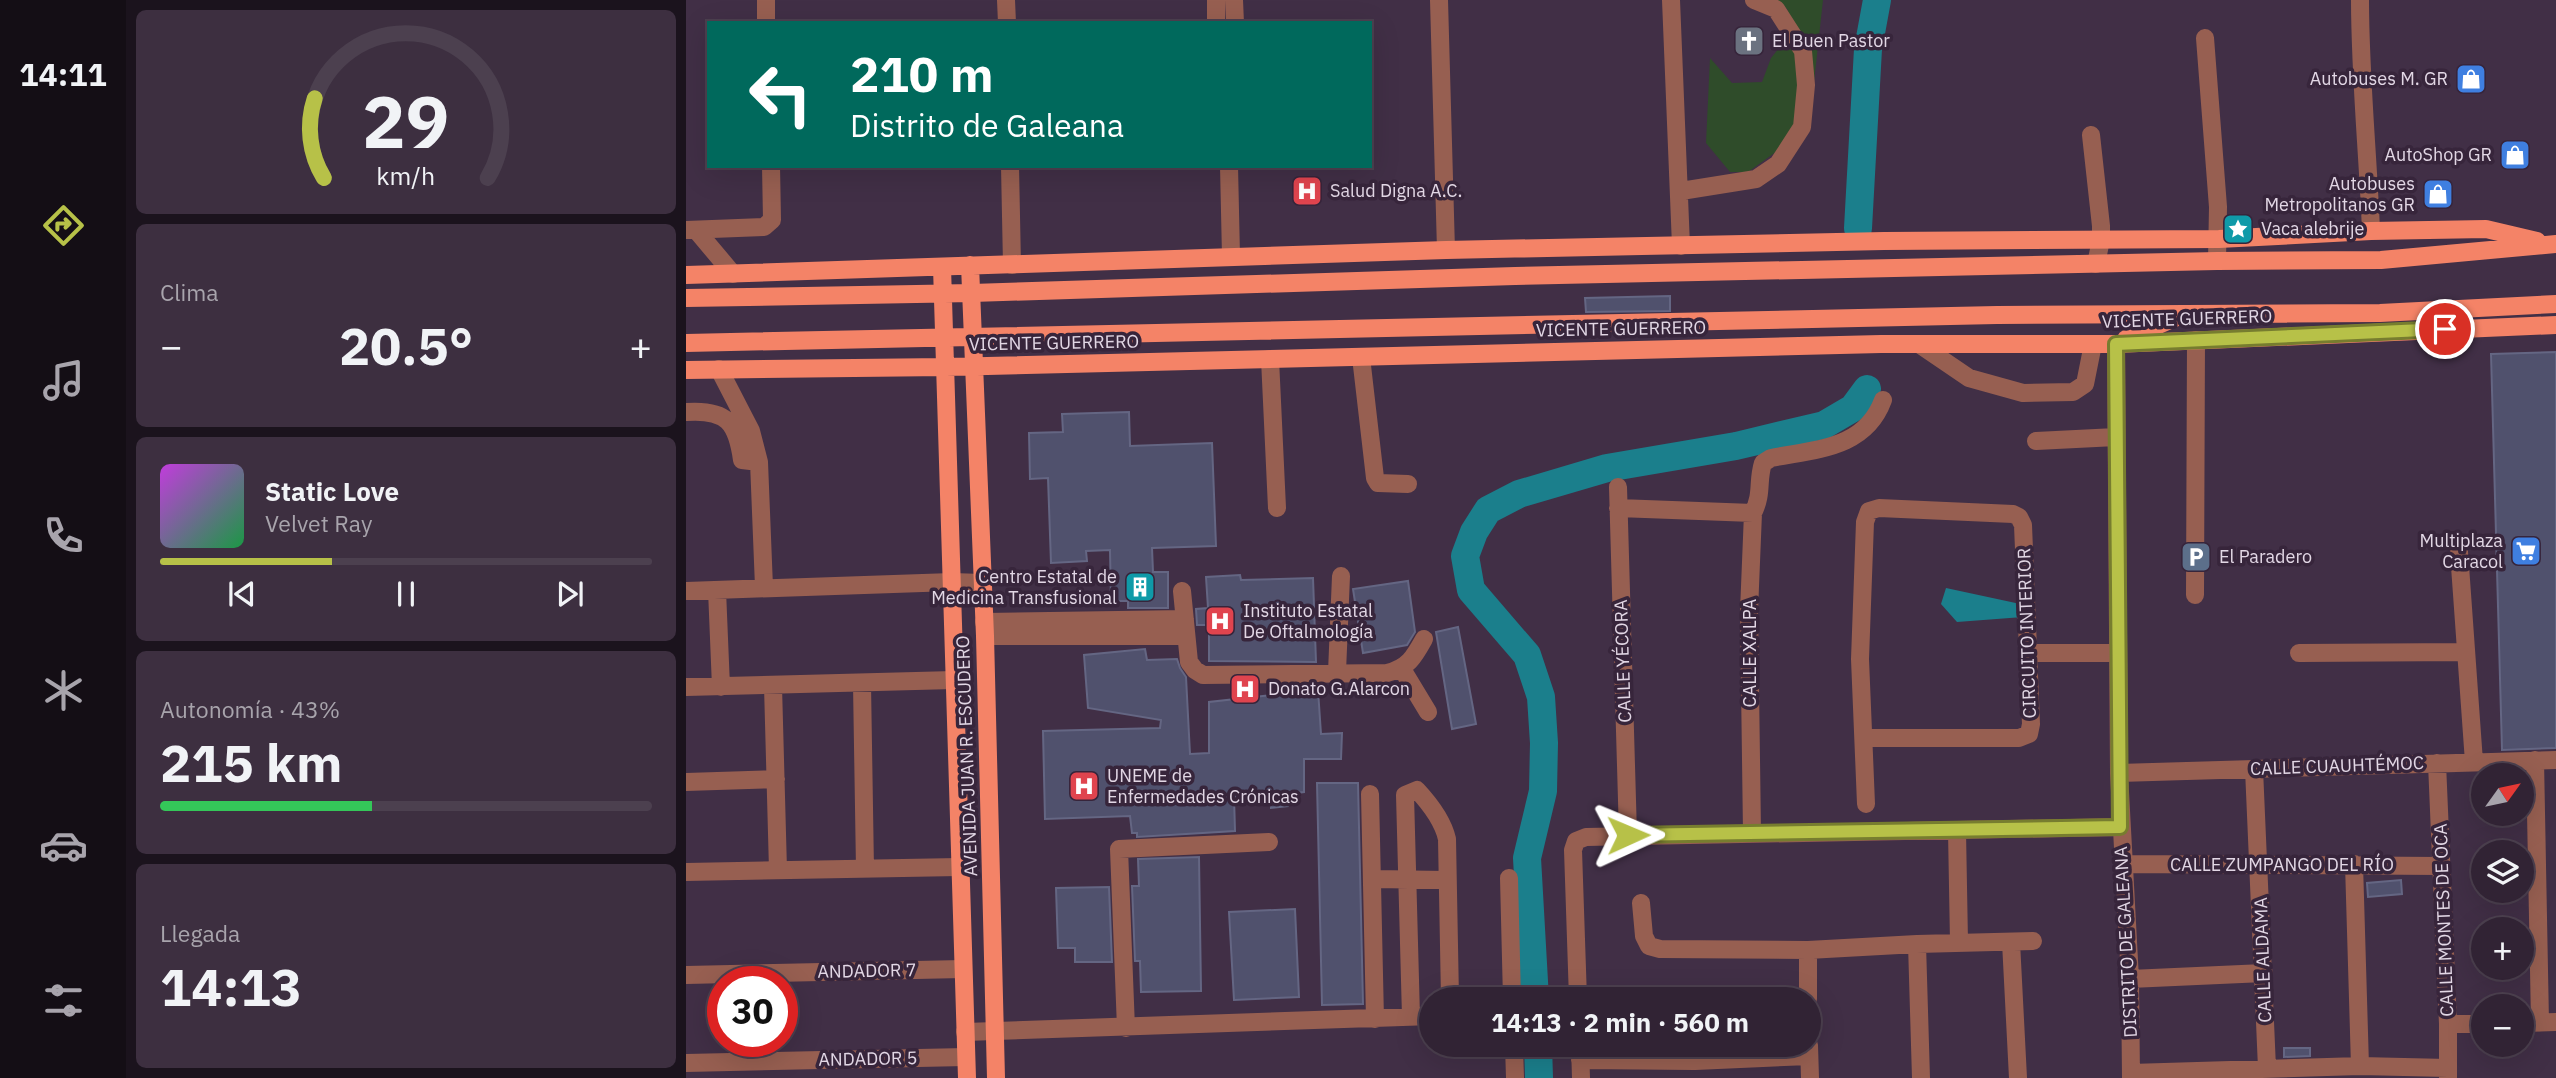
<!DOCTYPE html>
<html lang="es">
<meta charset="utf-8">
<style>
body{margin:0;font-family:"IBM Plex Sans",sans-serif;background:#3d2f40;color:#f1f3f6;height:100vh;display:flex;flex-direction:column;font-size:26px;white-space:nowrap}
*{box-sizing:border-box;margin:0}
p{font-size:23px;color:#a8a4ac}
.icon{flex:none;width:38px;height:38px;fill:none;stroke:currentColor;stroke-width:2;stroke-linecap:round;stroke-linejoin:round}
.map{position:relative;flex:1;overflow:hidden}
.drawer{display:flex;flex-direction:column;gap:10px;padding:10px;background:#1b131d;width:560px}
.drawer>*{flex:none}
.banner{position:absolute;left:21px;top:21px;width:665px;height:147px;border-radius:0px;box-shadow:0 7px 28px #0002,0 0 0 2px #4c404f;background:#00695c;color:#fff;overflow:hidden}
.needle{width:46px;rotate:57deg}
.tools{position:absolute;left:1785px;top:763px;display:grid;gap:14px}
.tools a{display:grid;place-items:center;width:63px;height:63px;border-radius:50%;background:#312334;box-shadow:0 7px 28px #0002,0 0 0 2px #4c404f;font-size:35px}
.speed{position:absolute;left:21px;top:966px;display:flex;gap:14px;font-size:35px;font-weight:700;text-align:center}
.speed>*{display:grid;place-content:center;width:91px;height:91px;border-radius:50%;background:#312334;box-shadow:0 7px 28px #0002,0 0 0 2px #4c404f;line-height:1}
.speed .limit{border:10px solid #d22;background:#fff;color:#111}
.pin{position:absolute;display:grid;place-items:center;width:60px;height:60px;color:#fff;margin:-30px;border:4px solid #fff;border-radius:50%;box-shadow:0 2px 7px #0007}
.me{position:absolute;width:77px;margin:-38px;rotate:89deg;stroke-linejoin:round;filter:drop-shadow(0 0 5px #0008)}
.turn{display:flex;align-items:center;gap:24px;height:147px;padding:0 28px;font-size:32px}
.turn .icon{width:91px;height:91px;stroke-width:2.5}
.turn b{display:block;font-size:49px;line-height:60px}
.big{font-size:52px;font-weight:700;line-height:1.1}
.drawer .widget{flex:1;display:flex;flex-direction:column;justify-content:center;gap:10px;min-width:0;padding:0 24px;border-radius:10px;background:#3d2f40}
.drawer .dial{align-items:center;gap:0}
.dial svg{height:182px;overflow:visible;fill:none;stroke:#4c404f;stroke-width:7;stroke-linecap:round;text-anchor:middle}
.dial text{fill:#f1f3f6;stroke:none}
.song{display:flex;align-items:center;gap:21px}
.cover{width:84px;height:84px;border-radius:10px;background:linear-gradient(135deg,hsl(290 70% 55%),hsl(140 70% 35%))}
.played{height:7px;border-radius:4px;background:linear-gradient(90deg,#b7c148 35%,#4c404f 35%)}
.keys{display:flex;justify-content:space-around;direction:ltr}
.heat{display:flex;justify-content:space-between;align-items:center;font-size:38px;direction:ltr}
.charge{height:10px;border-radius:5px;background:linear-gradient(90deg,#34c759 43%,#4c404f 0)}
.trip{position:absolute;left:733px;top:987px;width:402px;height:70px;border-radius:35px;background:#312334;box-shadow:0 7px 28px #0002,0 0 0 2px #4c404f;font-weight:700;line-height:70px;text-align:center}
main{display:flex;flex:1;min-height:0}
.tab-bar{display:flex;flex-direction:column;width:126px;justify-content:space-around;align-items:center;background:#140e15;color:#a8a4ac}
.tab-bar .icon{width:49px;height:49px}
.tab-bar .selected{color:#b7c148}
.tab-bar b{font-size:32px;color:#f1f3f6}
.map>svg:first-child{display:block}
.green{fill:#2f4c2a}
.water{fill:#1b7f8c}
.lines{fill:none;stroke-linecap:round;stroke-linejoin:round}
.river{stroke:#1b7f8c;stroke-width:28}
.building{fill:#50516d;stroke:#646683;stroke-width:2}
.minor{stroke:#975f51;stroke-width:18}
.major{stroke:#f48367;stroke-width:18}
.route-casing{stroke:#777d2f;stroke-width:18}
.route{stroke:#b7c148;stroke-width:12}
.labels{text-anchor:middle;stroke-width:7;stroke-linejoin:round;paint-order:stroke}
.poi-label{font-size:18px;fill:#e2d7e5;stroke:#37253b;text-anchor:start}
.street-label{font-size:18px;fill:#e2d7e5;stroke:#37253b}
</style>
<main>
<nav class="tab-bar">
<b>14:11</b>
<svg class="icon selected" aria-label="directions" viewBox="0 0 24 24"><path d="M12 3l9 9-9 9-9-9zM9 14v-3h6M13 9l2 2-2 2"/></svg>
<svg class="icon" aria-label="music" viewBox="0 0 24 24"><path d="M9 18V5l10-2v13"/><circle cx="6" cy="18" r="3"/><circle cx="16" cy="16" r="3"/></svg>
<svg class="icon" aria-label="phone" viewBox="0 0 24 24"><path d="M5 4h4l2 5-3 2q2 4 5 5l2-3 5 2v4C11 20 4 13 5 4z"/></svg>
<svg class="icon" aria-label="climate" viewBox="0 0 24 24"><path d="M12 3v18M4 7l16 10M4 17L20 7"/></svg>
<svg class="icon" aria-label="car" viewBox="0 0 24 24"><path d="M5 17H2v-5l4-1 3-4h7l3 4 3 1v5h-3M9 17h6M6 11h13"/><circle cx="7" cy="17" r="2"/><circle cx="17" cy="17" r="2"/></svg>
<svg class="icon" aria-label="filters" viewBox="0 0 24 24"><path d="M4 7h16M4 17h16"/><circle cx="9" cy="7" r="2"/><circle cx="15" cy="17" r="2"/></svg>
</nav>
<section class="drawer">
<div class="widget dial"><svg viewBox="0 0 100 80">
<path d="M14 69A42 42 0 1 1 86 69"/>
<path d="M14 69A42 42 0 0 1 10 34" stroke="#b7c148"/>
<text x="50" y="56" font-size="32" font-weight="700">29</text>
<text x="50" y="72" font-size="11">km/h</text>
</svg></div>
<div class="widget"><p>Clima</p>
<div class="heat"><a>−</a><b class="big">20.5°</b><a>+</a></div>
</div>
<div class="widget">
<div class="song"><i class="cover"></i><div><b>Static Love</b><p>Velvet Ray</p></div></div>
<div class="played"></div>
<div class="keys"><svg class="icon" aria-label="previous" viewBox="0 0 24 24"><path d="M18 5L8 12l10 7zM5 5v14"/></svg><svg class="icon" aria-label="pause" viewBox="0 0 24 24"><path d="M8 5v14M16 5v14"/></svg><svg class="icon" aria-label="next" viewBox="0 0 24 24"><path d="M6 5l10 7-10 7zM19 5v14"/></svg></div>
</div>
<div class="widget"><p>Autonomía · 43%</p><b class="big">215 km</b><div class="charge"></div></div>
<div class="widget"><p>Llegada</p><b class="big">14:13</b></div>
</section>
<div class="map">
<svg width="1870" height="1078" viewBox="0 0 1870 1078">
<rect width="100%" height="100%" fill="#412f46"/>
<path class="green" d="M1091,0H1137L1123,128L1062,172H1044L1020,143L1024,58L1046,83L1076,82L1085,58L1097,43L1102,10Z"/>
<path class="water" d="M1260,588L1339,605L1337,617L1271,622L1255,604Z"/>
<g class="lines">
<path class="river" d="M1172,228L1182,49L1191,0
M849,999L841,858L857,791L858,743L855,697L841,655L785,590L779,556L788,532L802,510L833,494L921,468L1050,446L1138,425L1167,408L1181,389
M852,1045L853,1078"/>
</g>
<path class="building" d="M984,296V311L900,312L899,298Z
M1870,352V748L1816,750L1805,354Z
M443,412L444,446L526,443L530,546L466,548L467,572H482V608H442V601H425L424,550L400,551L401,561L365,563L362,478L344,479L343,433L377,432L376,414Z
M554,575L555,580L627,578L630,662L523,661V625H511L510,609L522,608L520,577Z
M722,581L729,632L721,645L677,653L667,589Z
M772,627L790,724L766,729L750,632Z
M459,649L461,660L491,659L494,668L500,677L504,754L523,753V702L632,690L635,734L656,733L655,759H618V792L602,794V806L585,808L584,795L548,797L549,831L451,837V833H446L444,816L359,819L357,731L474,728L475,720L402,708L398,655Z
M631,783H672L677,1004L636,1005Z
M513,857L515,991L455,992L454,961H449L446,886H453L452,859Z
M1715,880L1716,894L1682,897L1681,883Z
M423,887L426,962H389V948H372L370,888Z
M609,909L613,997L548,1000L543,912Z
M1598,1048H1624V1056L1598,1057Z"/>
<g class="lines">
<path class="minor" d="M80,0V23
M320,0L321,23
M530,0V23
M548,0L549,23
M753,0L760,250
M985,0L995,246
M1674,0C1674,77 1682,154 1685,231
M1519,38L1532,207L1531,261
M1405,135L1415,226V240L1410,264
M324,166L326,265
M543,166L545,256
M995,191L1070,179L1092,164L1116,127L1120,85L1117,51L1090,9L1068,0
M0,230L78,227L86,220L85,166
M10,230L47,274
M1233,344L1283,378L1337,393L1387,392L1399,384L1407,344
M1430,344L1433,773L1444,979L1445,1078
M675,357L689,478L692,483L722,484
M584,359L591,508
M33,369L65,431L73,462L78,587
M0,412C41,409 51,423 56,460L73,462
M1350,441L1430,437
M932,487L942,835
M932,508L1067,513
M1773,552L1788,762
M31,590L35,687
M0,591L266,582L296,583
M496,591L503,662L509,670L517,675L701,673C722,668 728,657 738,639
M1509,595L1510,340
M298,622L499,619
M299,636H500
M1342,653H1432
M1613,653L1780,652
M716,669L742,712
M651,672L655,576
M176,684L179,869
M87,686L92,870
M0,687L268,680
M1178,738H1333L1343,734L1345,724L1337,525L1333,517L1327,514L1193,508L1183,511L1179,522L1174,659L1180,804
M1849,760L1854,1022
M1751,763L1762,1024V1078
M1568,769L1581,1068
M1433,773L1870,760
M0,782L90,779
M684,794L689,1019
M1271,831L1273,942
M1066,833L1063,611L1067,513C1077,493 1071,482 1077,463L1085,458C1130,449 1179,449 1197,400
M1437,864L1755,866
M1668,864L1674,1066
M0,872L273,867
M823,878L826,999
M686,879L761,880
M955,903L958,936L963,946L974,949L1122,950L1231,944L1347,941
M1325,942L1332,1078
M1231,944L1235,1078
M1122,950V999
M0,975L277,969
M1444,979L1578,973
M892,999L887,850L890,841L900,837L1434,827
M725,1017L719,795L731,790C744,804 757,821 761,839L764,999
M1836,1023L1870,1022
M1762,1024H1797
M440,1028L433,849L583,842
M279,1032L746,1016
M828,1045L829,1078
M894,1045L895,1078
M1123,1045L1124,1078
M894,1060L1009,1061L1123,1056
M0,1063L280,1057
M1445,1073L1674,1066L1762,1068"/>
<path class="major" d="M284,265L299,636L310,1078
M256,267L281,1078
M0,275L760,250L1198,241L1533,239L1685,231L1800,229L1851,241
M0,298L286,293L829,276L1531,261L1695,260L1870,244
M1440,339L1491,317
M0,343L1311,315L1694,313L1870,304
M0,370L260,367L1195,344H1430L1870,325"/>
</g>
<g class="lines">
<g class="route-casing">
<path id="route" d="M942,835L1434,827L1430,344L1759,329"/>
</g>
<use href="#route" class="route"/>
</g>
<defs>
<g id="church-square" transform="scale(1.575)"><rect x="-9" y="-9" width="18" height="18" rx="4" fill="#6b7280" stroke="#37253b"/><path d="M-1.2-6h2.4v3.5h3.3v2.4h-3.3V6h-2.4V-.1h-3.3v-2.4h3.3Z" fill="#fff"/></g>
<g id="shop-square" transform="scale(1.575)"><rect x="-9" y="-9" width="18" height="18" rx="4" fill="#3f7fe0" stroke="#37253b"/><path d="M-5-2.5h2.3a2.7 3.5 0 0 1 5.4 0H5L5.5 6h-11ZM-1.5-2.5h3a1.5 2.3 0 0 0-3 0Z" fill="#fff"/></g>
<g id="hospital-square" transform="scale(1.575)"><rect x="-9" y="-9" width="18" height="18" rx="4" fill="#e0444e" stroke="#37253b"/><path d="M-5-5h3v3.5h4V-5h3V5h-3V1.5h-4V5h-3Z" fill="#fff"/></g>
<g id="sight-square" transform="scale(1.575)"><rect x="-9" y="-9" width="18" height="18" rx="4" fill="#0f9aa8" stroke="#37253b"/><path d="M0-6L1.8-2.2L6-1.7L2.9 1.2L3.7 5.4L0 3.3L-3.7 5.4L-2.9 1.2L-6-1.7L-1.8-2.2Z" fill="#fff"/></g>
<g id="supermarket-square" transform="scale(1.575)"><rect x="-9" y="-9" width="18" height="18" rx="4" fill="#3f7fe0" stroke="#37253b"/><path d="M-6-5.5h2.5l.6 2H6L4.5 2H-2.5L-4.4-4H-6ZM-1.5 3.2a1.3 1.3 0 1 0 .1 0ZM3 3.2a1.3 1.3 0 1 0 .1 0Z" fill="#fff"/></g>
<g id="parking-square" transform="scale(1.575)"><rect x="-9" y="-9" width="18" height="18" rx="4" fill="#5c6f8a" stroke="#37253b"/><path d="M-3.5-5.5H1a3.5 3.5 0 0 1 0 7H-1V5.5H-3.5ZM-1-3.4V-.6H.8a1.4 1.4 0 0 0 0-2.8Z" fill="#fff"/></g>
<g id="building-square" transform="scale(1.575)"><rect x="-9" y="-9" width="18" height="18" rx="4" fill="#0f9aa8" stroke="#37253b"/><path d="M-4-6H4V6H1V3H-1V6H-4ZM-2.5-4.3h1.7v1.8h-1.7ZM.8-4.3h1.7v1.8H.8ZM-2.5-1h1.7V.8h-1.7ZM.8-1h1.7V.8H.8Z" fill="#fff"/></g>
</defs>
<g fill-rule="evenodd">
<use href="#church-square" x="1063" y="41"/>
<use href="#shop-square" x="1785" y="79"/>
<use href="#shop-square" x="1829" y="155"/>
<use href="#hospital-square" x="621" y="191"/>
<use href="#shop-square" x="1752" y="194"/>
<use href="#sight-square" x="1552" y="229"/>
<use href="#supermarket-square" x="1840" y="551"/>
<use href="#parking-square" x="1510" y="557"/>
<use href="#building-square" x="454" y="587"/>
<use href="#hospital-square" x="534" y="621"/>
<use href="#hospital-square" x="559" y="689"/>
<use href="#hospital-square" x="398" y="786"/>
</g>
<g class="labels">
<g class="poi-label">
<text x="1086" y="47">El Buen Pastor</text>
<text x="1762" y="85" text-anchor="end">Autobuses M. GR</text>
<text x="1806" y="161" text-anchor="end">AutoShop GR</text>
<text x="1729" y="190" text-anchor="end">Autobuses<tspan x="1729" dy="21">Metropolitanos GR</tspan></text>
<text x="644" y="197">Salud Digna A.C.</text>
<text x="1575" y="235">Vaca alebrije</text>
<text x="1817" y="547" text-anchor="end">Multiplaza<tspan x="1817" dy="21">Caracol</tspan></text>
<text x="1533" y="563">El Paradero</text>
<text x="431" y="583" text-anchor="end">Centro Estatal de<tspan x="431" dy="21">Medicina Transfusional</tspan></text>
<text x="557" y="617">Instituto Estatal<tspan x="557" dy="21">De Oftalmología</tspan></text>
<text x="582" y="695">Donato G.Alarcon</text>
<text x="421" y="782">UNEME de<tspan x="421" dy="21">Enfermedades Crónicas</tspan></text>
</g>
<g class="street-label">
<text transform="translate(1501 319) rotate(-2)" y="6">VICENTE GUERRERO</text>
<text transform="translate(935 329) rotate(-1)" y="6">VICENTE GUERRERO</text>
<text transform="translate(368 343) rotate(-1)" y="6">VICENTE GUERRERO</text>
<text transform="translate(1341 633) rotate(-92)" y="6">CIRCUITO INTERIOR</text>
<text transform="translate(1064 653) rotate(-90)" y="6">CALLE XALPA</text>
<text transform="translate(937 661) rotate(-92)" y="6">CALLE YÉCORA</text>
<text transform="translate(281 756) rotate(-92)" y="6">AVENIDA JUAN R. ESCUDERO</text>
<text transform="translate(1651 766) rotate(-2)" y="6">CALLE CUAUHTÉMOC</text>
<text x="1596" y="871">CALLE ZUMPANGO DEL RÍO</text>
<text transform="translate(1758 920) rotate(-92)" y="6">CALLE MONTES DE OCA</text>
<text transform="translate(1440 942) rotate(-93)" y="6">DISTRITO DE GALEANA</text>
<text transform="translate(1577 960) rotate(-92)" y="6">CALLE ALDAMA</text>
<text transform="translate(181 971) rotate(-1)" y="6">ANDADOR 7</text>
<text transform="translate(182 1059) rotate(-1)" y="6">ANDADOR 5</text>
</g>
</g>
</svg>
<div class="tools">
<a><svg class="needle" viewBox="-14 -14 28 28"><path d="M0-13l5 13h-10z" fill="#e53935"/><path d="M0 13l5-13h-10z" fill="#a8a4ac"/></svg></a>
<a><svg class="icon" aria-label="layers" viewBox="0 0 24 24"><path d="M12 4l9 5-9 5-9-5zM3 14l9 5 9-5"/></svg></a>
<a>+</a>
<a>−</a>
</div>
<div class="speed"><div class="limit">30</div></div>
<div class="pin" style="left:1759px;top:329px;background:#d93025"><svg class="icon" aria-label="arrive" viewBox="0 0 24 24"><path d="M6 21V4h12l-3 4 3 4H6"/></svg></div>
<svg class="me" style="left:942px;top:835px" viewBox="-20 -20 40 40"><path d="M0-17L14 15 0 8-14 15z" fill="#b7c148" stroke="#fff" stroke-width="4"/></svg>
<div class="trip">14:13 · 2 min · 560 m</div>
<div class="banner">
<div class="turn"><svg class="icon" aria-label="left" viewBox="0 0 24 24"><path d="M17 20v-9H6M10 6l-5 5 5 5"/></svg><div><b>210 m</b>Distrito de Galeana</div></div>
</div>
</div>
</main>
